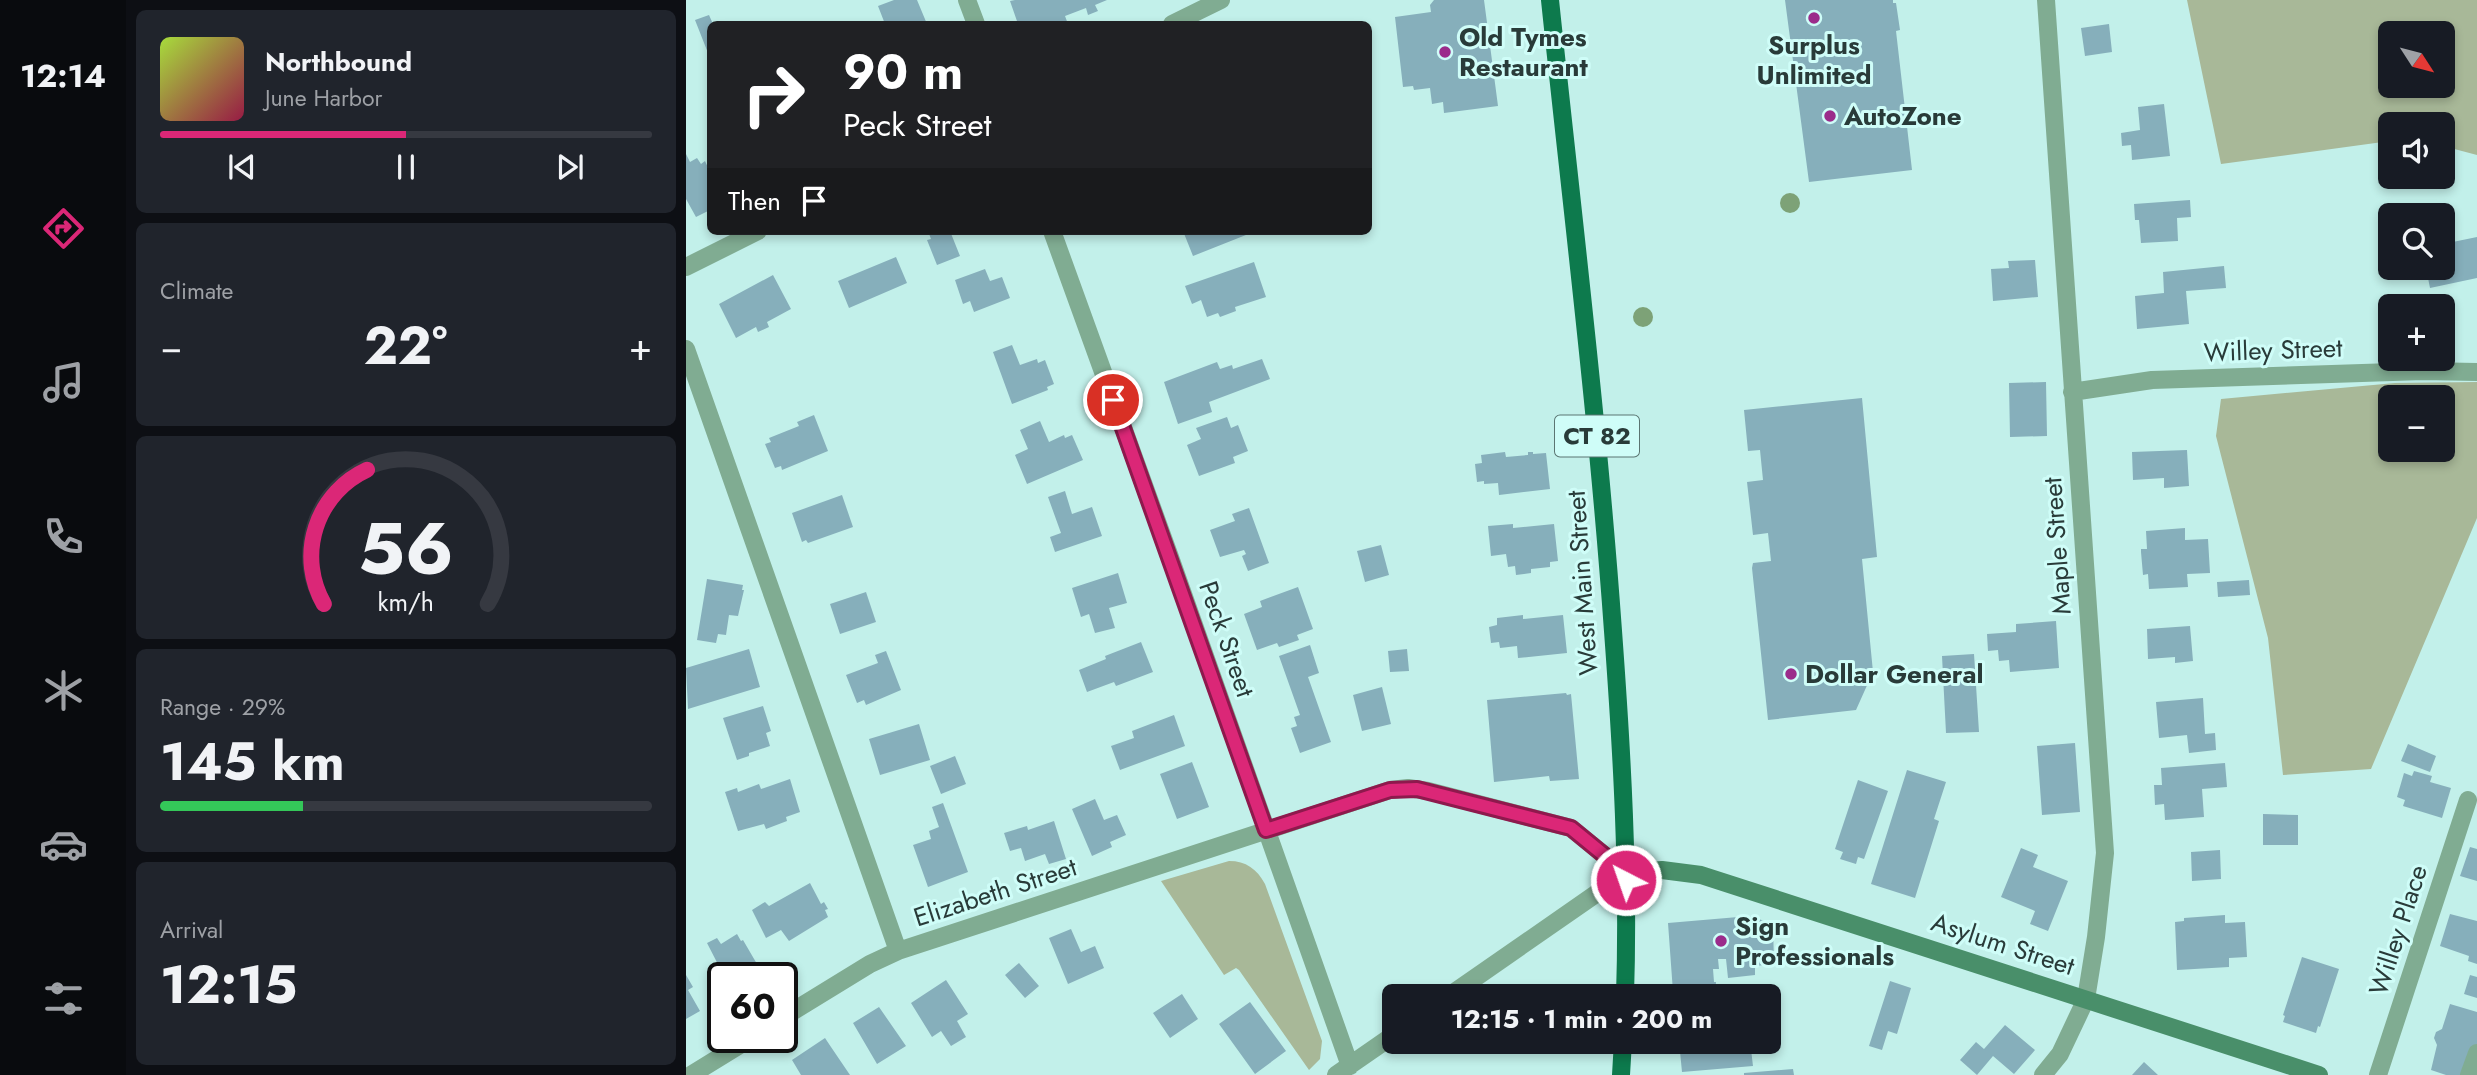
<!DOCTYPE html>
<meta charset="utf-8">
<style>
body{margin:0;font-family:Jost,sans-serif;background:#20242c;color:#f1f3f6;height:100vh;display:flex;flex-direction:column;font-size:26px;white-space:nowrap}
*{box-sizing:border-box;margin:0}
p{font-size:23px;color:#9ea1a6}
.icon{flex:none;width:38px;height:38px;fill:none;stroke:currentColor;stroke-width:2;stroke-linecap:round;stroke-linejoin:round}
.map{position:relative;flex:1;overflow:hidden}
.sheet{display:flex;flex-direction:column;gap:10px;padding:10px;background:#0d0f14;width:560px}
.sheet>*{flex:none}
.hud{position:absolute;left:21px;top:21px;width:665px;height:214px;border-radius:10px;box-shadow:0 4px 10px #0003;background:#202124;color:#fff;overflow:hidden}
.needle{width:46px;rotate:126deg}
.buttons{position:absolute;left:1692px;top:21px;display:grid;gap:14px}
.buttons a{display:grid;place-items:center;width:77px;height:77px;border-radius:10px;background:#171b24;box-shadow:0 4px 10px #0003;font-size:35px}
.speed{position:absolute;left:21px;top:962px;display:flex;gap:14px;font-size:35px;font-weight:700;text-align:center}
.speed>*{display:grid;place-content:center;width:91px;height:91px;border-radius:50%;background:#171b24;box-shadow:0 4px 10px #0003;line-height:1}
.speed .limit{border:4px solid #111;border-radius:10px;background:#fff;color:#111}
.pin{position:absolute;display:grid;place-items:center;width:60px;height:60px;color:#fff;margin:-30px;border:4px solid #fff;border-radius:50%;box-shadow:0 2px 7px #0007}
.me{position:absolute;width:77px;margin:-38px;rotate:319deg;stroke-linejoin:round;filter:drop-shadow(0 0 5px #0008)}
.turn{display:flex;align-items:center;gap:24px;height:147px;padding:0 21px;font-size:32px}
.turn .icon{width:91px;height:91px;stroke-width:2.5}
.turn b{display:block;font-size:49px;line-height:60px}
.then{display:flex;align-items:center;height:66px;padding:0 21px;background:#0003;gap:14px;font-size:26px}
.big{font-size:52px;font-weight:700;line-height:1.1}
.sheet .card{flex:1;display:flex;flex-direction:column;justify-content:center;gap:10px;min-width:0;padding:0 24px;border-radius:10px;background:#20242c}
.sheet .dial{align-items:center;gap:0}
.dial svg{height:182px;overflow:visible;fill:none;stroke:#363941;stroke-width:7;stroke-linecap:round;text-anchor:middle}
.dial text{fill:#f1f3f6;stroke:none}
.song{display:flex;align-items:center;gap:21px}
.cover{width:84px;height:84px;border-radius:10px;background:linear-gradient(135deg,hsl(80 70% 55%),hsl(340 70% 35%))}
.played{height:7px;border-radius:4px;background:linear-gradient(90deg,#db2777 50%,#363941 50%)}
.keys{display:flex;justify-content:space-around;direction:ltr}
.heat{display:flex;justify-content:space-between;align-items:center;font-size:38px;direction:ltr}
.charge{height:10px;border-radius:5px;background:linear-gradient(90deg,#34c759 29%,#363941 0)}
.trip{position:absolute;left:696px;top:984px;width:399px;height:70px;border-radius:10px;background:#171b24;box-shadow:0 4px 10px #0003;font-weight:700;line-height:70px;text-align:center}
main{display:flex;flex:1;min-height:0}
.menu{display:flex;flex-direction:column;width:126px;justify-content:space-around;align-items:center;background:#090b0e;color:#9ea1a6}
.menu .icon{width:49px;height:49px}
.menu .current{color:#db2777}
.menu b{font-size:32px;color:#f1f3f6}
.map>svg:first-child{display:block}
.green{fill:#a8b898;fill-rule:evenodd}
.building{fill:#86afbb}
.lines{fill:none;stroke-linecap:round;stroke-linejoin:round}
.street{stroke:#80ac92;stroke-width:18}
.secondary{stroke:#498f6a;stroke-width:18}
.primary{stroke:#0d7a4d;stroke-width:18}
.tree{fill:#7da277}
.route-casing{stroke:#8e194d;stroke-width:18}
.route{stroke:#db2777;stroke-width:12}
.poi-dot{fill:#9b2c8b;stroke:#cffdf8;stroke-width:2.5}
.labels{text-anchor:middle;stroke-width:6;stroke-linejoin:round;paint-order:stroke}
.shield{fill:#cffdf8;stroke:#5b7572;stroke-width:2}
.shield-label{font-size:24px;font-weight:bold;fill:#293b39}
.poi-label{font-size:26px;font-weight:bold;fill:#293b39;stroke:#cffdf8;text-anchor:start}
.street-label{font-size:26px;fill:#293b39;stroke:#cffdf8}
</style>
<main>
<nav class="menu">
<b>12:14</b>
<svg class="icon current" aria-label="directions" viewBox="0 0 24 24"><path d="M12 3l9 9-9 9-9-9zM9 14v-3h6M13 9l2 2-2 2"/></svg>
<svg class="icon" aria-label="music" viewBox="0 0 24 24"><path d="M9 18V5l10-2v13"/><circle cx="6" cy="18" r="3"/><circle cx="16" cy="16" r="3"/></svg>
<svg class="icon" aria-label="phone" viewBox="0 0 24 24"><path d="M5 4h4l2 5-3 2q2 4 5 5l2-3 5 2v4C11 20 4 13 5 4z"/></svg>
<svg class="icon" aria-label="climate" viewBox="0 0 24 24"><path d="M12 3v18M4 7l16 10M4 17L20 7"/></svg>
<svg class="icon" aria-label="car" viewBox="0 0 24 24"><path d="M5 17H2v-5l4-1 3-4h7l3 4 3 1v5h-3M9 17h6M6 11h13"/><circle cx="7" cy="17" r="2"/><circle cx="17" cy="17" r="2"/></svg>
<svg class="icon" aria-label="filters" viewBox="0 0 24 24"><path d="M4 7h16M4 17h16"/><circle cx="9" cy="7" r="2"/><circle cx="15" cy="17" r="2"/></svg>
</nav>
<section class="sheet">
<div class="card">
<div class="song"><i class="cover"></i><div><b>Northbound</b><p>June Harbor</p></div></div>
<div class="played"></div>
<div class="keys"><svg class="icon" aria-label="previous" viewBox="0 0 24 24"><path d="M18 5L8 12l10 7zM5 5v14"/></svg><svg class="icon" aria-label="pause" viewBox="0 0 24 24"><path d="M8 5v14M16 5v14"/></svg><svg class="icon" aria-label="next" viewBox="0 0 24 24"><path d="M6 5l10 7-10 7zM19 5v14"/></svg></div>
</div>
<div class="card"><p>Climate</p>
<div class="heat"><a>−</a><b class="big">22°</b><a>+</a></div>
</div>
<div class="card dial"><svg viewBox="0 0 100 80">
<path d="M14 69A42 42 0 1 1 86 69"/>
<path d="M14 69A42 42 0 0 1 33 10" stroke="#db2777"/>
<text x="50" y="56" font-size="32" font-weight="700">56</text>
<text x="50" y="72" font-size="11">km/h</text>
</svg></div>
<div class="card"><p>Range · 29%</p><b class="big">145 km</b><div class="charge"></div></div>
<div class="card"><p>Arrival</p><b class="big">12:15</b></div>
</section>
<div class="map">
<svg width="1791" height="1075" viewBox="0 0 1791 1075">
<rect width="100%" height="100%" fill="#c2f0ea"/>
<path class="green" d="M1501,0H1791V155L1757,146V124H1704V141L1535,164ZM1704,33H1757V86H1704Z
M1791,382V518L1685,769L1597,775L1582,638L1530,436L1535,399L1709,383ZM1704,397H1757V450H1704Z
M543,861C560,861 571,869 579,884L636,1041L634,1059L623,1070L553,970L550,968L538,975L475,881Z"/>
<path class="building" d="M208,0H231L241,24H199L192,6Z
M329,0H421L409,5L412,11L402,15L400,8L379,16L382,24H332L324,1Z
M748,0H798L812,106L758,113L757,102L746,104L744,88L728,90L727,86L717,87L709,17L745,12L744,5Z
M1099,0H1207V3H1210L1214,30L1210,31L1226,170L1123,182Z
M23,15L27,24H24V52L22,53L9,20Z
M1423,24L1426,52L1399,56L1395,28Z
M1478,104L1484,156L1446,160L1445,145L1436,146L1435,133L1454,130L1452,107Z
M0,154L4,162L11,158L15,164L19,161L24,172V180L21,182L24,188V210L10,217L0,199Z
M1504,200L1505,217L1491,218L1492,241L1455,243L1453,220H1449L1448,204Z
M242,231H264L274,256L251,265L241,240L245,239Z
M497,231H570L507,256Z
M1791,237V278L1744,288L1740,268H1757V244Z
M210,257L221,283L163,308L152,281Z
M1349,260L1352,297L1307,301L1305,269L1323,268L1322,261Z
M568,262L580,297L549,307L550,311L534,317L532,313L521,317L515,300L506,304L499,286Z
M1538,266L1540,288L1500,291L1503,324L1451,329L1449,296L1478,293L1477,272Z
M299,269L304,281L316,277L324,298L288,312L284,301L277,304L269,280Z
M87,275L105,309L81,322L83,327L72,332L70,327L50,338L33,304Z
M326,345L334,365L351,359L352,363L359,360L368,384L361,387L362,390L326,404L307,352Z
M576,359L584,379L523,402L526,412L492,424L478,382L531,362L534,369L546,365L547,369Z
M1360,382L1361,436L1324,437L1323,383Z
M1176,398L1191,557L1176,559L1187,672L1170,710L1082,720L1066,568L1067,563L1085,561L1082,533L1067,535L1061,482L1077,480L1074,450L1062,451L1058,410Z
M128,415L142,451L96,470L95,466L89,468L79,444L85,442L83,438L113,426L111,422Z
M541,417L545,428L552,425L562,451L547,457L549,463L513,476L501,445L515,439L510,428Z
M354,421L363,442L378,435L379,438L386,435L397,460L341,484L329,455L342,449L334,430Z
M1501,450L1503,486L1478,488V478L1447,480L1446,452Z
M819,452L820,457L842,455V452H847V454L860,453L864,489L813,495L812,483L798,484V481L791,482L789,464L796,463L795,455Z
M379,491L386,514L406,507L416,536L369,552L364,537L375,533L362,497Z
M156,495L167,527L122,543L120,540L116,542L106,513Z
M563,508L583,563L562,571L556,556L560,554L558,550L534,557L524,530L549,521L546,514Z
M827,524V528L868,524L872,561L864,562V567L845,569V573L830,575L829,566L822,567L820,554L805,556L802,526Z
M1499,528V540L1522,539L1524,573L1501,574L1502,587L1463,589L1462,574L1457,575L1455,552V549H1461L1460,531Z
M695,545L703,575L679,582L671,551Z
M432,573L441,603L423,608L429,628L409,633L403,614L395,617L386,588Z
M21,579L57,585L56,590H58L52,616L43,615L40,635L32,634L30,643L11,640Z
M1563,580L1564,595L1532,597L1531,582Z
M612,587L627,629L611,635L613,640L593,647L591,643L571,650L558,614L576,607L574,601Z
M180,592L190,622L154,634L144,604Z
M837,615V619L877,615L881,653L832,658L831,646L814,648L813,642L805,643L803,627L811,625V618Z
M1370,621L1373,668L1324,672L1323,660L1313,661L1312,650L1302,651L1301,634L1330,632V624Z
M1504,626L1507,661L1489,663V657L1462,659L1461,629Z
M455,642L467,672L430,686L428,682L401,692L393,670L420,659L419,656Z
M624,645L633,673L622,677L645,742L614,753L605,728L611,726L608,717L614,715L593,656Z
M63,649L74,687L2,709L0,668Z
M721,649L723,671L704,672L702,651Z
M200,651L215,690L180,705L178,700L171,703L160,675L192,663L189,655Z
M1288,654L1293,732L1260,733L1256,656Z
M696,687L705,724L676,731L667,695Z
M880,693L881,695L885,694L893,779L864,781L863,776L808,782L801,700Z
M1517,698L1519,734L1529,733L1530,750L1503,753L1501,735L1473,738L1470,702Z
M77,706L85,731L80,733L84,746L63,753V756L51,760L37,718Z
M488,715L499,746L434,770L425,746L448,738L446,731Z
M233,724L244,760L194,775L183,739Z
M1389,743L1394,812L1356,815L1351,746Z
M1722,744L1750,756L1744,772L1715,761Z
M269,756L280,784L255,794L244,766Z
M506,762L523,807L491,819L474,774Z
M1539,763L1541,787L1516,789L1518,817L1479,820L1478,804L1469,805L1468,785H1476L1475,768Z
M1221,770L1260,782L1248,819L1253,821L1229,898L1185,884Z
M1728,771L1746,776L1744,782L1765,788L1756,818L1717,806L1719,800L1711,797L1718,773L1726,776Z
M104,779L114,812L100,817L101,821L80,829L78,824L52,831L39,792L51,788L52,792L73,784L75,789Z
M1172,780L1202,791L1178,859L1172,857L1170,864L1154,859L1157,852L1149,849Z
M409,799L418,820L431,815L440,835L424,842L426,847L406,856L386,809Z
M257,803L282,872L242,887L227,845L245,839L243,831L253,827L246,807Z
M1577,814L1612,815V845H1577Z
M368,821L380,859L363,864L359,854L339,861L335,848L324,851L318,833L341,826L342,830Z
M1784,847L1791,849V881L1774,876Z
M1335,848L1352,855L1347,867L1382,881L1362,931L1344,924L1349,911L1315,897Z
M1534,850L1535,879L1506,881L1505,852Z
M124,883L135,904L138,902L142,909L139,910L142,917L103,941L95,930L80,938L66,910L79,902L83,906Z
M1764,914L1791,921V964L1782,961L1783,956L1754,946Z
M1539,915V923L1559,922L1561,957L1543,958V967L1491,970L1489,922L1498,921V918Z
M1064,916L1087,924L1088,964L1069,966V975L1042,978L1040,959H1032L1033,969H1027L1028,982H1030L1029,996H1002L987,992L982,923Z
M385,929L395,952L409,946L418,968L382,984L363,938Z
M51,934L55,941L57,940L78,976L75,978H39L21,943L31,938L35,944Z
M1616,957L1653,969L1634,1027L1632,1026L1630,1033L1597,1022L1599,1016L1597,1015Z
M333,963L353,986L339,998L319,975Z
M0,975L7,987L2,990L14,1011L0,1019Z
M1784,975L1791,977V998L1778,994Z
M260,980L282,1014L271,1021L280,1037L265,1046L255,1031L246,1037L225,1003Z
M1204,981L1225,988L1211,1034L1202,1031L1196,1050L1183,1046Z
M496,994L512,1019L484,1038L467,1013Z
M564,1002L600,1051L569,1074L533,1024Z
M1764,1004L1791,1012V1050L1779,1075H1760L1745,1070L1751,1045L1748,1038L1750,1032L1756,1029Z
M193,1007L220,1046L191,1064L167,1023Z
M1319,1025L1349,1050L1328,1074L1307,1056L1291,1075L1274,1060L1290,1042L1298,1049Z
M139,1038L145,1047L164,1075H115L106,1060Z
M993,1041H1064L1067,1066L996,1072Z
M1458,1062L1472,1075H1446Z
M1107,1069L1108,1075H1058V1073Z"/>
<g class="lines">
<path class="street" d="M281,0L290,24
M486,24L535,0
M366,231L484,557L664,1066
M0,267L72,231
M0,349L212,951
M1386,392L1466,380L1737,371L1791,372
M96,1018L184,964L212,951L704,790L722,788L742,791L885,828L940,873L763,996
M5,1075L65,1038
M650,1075L709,1034
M1357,1075L1374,1054L1400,999L1410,937L1419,853L1360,0
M1692,1075L1782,800
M1783,1075L1791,1053"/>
<path class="secondary" d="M940,873L976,870L1015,875L1633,1075"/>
<path class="primary" d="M864,0C886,210 912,420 927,631C936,753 943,874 939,996
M935,1075L937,1041"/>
</g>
<g class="tree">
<circle cx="1104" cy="203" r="10"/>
<circle cx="957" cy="317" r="10"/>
</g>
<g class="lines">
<g class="route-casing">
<path id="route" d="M427,400L580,830L704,790L731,789L885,828L940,873V880"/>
</g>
<use href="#route" class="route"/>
</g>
<g class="poi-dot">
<circle cx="1128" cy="18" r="7"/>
<circle cx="759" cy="52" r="7"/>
<circle cx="1144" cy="116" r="7"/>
<circle cx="1105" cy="674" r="7"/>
<circle cx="1035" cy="941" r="7"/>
</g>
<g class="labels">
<rect class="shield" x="869" y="415.5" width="84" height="41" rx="5"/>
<g class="shield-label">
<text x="911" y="444">CT 82</text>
</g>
<g class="poi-label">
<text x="773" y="46">Old Tymes<tspan x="773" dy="30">Restaurant</tspan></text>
<text x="1128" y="54" text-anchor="middle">Surplus<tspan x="1128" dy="30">Unlimited</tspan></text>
<text x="1158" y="125">AutoZone</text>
<text x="1119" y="683">Dollar General</text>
<text x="1049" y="935">Sign<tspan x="1049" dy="30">Professionals</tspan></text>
</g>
<g class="street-label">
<text transform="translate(1587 350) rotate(-2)" y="9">Willey Street</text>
<text transform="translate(1371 546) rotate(-94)" y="9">Maple Street</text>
<text transform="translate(896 583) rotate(-94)" y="9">West Main Street</text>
<text transform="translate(541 639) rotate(71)" y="9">Peck Street</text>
<text transform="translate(309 892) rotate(-18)" y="9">Elizabeth Street</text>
<text transform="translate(1712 930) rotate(-72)" y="9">Willey Place</text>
<text transform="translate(1317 944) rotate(18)" y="9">Asylum Street</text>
</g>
</g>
</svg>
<div class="buttons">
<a><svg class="needle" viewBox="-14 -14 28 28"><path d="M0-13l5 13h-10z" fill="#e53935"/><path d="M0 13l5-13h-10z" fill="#9ea1a6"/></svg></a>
<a><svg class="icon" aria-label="sound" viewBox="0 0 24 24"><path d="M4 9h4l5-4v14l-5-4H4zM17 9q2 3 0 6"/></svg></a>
<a><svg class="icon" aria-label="search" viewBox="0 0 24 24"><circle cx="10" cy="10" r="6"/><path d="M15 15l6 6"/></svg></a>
<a>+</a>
<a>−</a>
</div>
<div class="speed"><div class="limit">60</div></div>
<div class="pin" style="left:427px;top:400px;background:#d93025"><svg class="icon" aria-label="arrive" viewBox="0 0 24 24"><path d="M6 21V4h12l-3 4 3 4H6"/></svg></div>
<svg class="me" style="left:940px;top:880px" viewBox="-20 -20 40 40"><circle r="17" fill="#db2777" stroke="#fff" stroke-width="3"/><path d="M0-11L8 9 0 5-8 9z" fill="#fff"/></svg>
<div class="trip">12:15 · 1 min · 200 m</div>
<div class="hud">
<div class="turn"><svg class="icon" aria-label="right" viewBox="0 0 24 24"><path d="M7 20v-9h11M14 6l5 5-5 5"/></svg><div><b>90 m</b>Peck Street</div></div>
<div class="then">Then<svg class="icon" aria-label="arrive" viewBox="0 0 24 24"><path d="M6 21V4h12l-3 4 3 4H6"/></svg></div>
</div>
</div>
</main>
